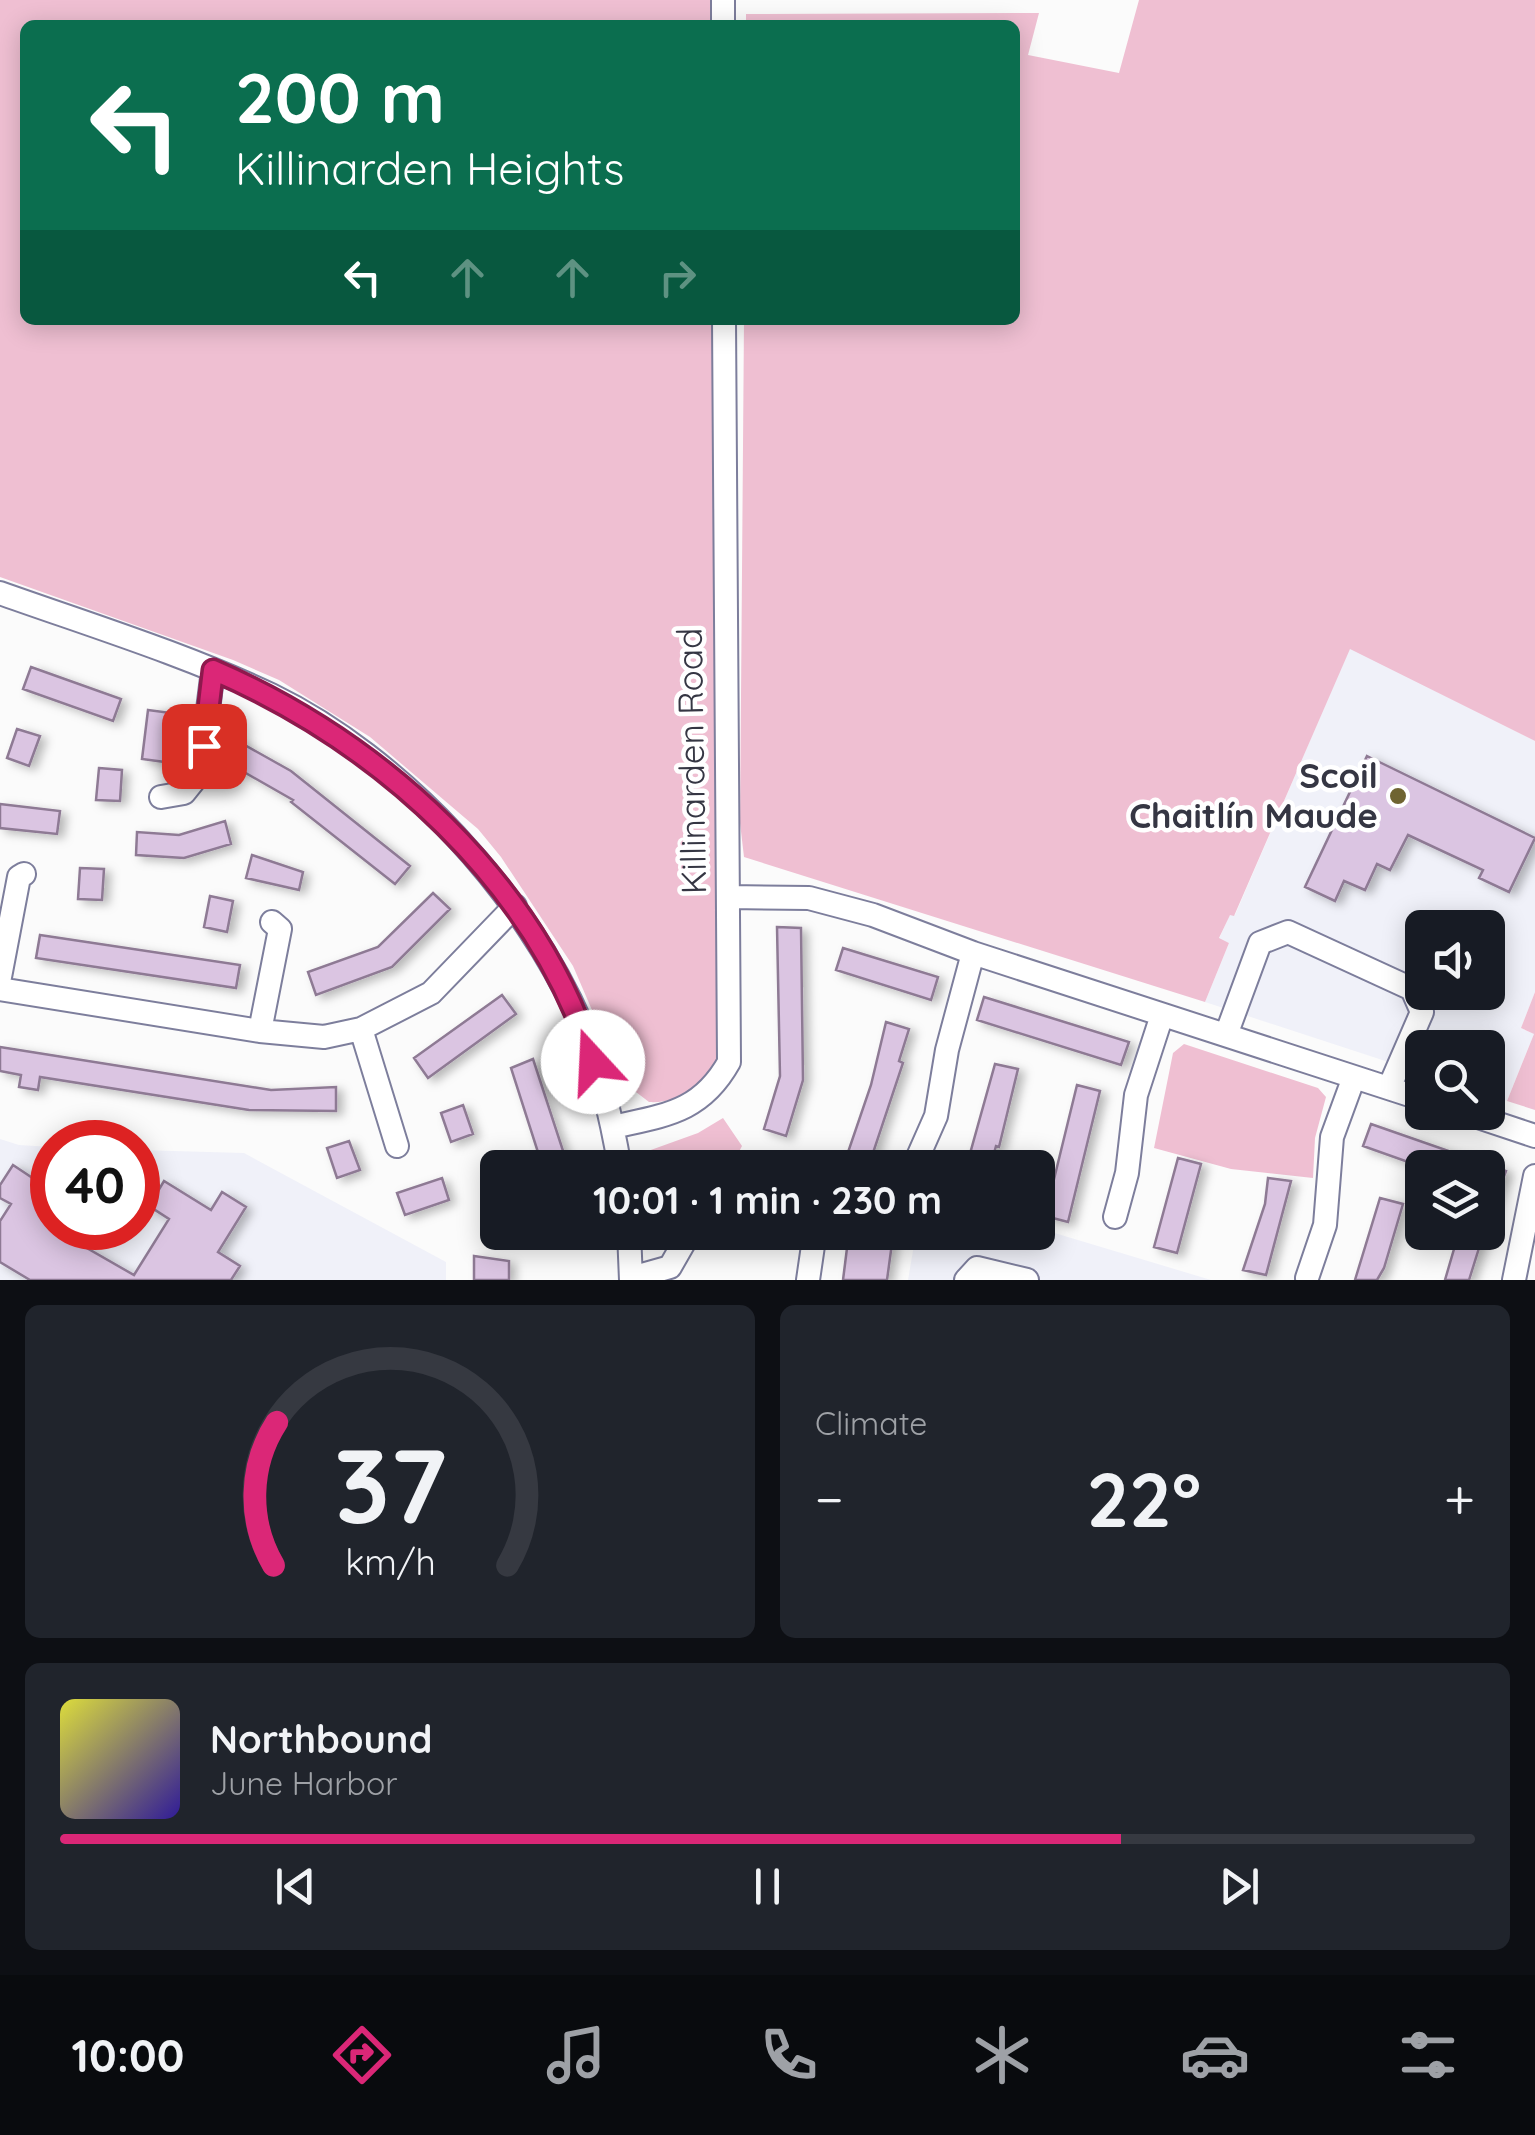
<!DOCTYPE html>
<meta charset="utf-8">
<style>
body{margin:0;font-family:Quicksand,sans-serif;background:#20242c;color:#f1f3f6;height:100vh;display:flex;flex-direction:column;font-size:38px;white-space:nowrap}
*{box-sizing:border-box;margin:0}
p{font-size:32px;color:#9ea1a6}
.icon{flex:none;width:55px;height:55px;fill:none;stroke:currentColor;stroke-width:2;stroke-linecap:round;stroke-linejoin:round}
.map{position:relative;height:1280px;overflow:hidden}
.sheet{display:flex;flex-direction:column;gap:25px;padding:25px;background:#0d0f14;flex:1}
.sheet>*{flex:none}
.top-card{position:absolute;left:20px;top:20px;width:1000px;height:305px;border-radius:15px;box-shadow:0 5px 25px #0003;background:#0b6e4f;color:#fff;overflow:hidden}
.controls{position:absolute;left:1405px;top:910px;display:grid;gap:20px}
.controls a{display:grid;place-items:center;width:100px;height:100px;border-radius:15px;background:#171b24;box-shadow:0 5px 25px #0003;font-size:50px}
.speed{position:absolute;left:30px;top:1120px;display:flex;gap:20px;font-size:50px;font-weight:700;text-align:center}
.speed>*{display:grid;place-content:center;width:130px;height:130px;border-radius:50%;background:#171b24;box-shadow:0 5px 25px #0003;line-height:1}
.speed .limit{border:15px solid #d22;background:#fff;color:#111}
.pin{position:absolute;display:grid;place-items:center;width:85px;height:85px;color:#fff;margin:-42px;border-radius:20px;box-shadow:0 5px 15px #0006}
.me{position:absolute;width:110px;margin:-55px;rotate:340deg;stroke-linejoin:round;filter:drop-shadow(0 0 8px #0008)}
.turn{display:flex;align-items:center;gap:35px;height:210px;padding:0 50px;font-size:45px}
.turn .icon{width:130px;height:130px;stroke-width:2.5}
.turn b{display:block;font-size:70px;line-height:85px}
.lanes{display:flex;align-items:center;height:95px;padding:0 50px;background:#0003;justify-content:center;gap:50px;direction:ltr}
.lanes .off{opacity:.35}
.big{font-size:75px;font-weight:800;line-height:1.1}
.sheet .widget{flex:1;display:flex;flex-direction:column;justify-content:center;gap:15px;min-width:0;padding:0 35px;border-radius:15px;background:#20242c}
.sheet .dial{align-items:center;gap:0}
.dial svg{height:260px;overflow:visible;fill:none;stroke:#363941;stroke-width:7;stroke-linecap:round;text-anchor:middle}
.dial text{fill:#f1f3f6;stroke:none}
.song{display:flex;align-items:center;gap:30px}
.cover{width:120px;height:120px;border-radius:15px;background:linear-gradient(135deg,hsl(60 70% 55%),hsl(250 70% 35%))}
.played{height:10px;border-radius:5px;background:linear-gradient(90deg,#db2777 75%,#363941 75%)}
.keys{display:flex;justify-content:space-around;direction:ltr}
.heat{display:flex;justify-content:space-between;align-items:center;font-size:55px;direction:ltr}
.sheet .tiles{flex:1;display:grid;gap:25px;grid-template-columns:1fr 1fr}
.widget:last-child{grid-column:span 2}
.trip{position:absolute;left:480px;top:1150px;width:575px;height:100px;border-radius:15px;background:#171b24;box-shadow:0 5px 25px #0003;font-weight:800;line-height:100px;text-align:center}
.tab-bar{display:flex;height:160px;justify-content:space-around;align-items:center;background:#090b0e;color:#9ea1a6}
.tab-bar .icon{width:70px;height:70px}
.tab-bar .on{color:#db2777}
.tab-bar b{font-size:45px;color:#f1f3f6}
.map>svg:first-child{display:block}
.built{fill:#f0f1f9;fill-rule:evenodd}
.green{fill:#efbfd2}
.building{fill:#dbc5e2;stroke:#8e7a94;stroke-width:2.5;filter:url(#shadow)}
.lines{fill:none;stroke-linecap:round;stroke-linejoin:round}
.minor-casing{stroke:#7d7e9c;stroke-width:26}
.minor{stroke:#fff;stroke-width:22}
.route-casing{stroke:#8e194d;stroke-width:25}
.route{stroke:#db2777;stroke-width:18}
.poi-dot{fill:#6f6431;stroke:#fff;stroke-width:4}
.labels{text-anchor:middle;stroke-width:9;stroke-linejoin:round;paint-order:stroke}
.street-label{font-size:35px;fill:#353643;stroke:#fff}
.poi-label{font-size:35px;font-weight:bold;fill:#353643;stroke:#fff;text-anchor:end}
</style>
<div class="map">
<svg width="1535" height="1280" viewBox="0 0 1535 1280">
<defs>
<filter id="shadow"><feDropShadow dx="6" dy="3.5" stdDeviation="5" flood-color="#0004"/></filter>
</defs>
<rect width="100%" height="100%" fill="#fbfbfb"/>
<path class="built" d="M1350,648L1535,741V992L1521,1028L1534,1034L1507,1101L1488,1095V1048H1422V1073L1205,1002L1229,943L1219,939L1230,914L1235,915ZM1422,928H1488V992H1422Z
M0,1139L19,1145L52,1147V1228H138V1150L244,1153L446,1262V1280H0Z
M1038,1228L1211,1280H908L916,1233L1038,1232Z"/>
<path class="green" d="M0,0H712V25H25V320H712L718,1057C707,1085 679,1104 649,1102L623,1082L573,966L501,857L478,829L370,737L279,680L233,660L0,577Z
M1139,0H1535V741L1350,649L1234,916L1230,915L1219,938L1229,943L1205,1002L744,857L740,823L744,320H1015V25H746V14L1039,13L1028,55L1119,73Z
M1535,992V1110L1507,1101L1534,1034L1521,1028Z
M1184,1044L1318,1088L1326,1097L1315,1138L1313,1178L1231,1169L1154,1148L1173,1053Z
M723,1118L742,1146L731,1167H648V1151L698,1133Z"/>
<path class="building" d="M31,667L121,699L113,721L23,689Z
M148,710L171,713L165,762L142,759Z
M17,729L40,736L29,766L7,758Z
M234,739L291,771L410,866L395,884L291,802L293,800L223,760Z
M1367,756L1535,838L1509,892L1479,878L1483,870L1408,835L1390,870L1377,864L1365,890L1344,881L1335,901L1305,887Z
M99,768L122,770L120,801L96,800Z
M0,804L60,811L57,834L0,828Z
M225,821L231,844L184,858L136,855L137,832L179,835Z
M252,855L303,872L299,890L246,878Z
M80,868L104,869L102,900L78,899Z
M433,893L450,909L392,967L316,995L308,972L378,947Z
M210,896L233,901L227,932L204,927Z
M777,927L801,928L803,1080L786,1136L764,1129L780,1076Z
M40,935L240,965L236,988L36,958Z
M843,948L938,977L931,1000L836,970Z
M502,995L516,1014L428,1078L414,1058Z
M984,997L1129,1042L1121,1065L977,1020Z
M886,1022L909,1029L899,1061L903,1063L868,1168H854L844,1164L871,1085Z
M0,1047L271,1090L336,1087V1111L249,1110L40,1077L38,1090L19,1087L21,1075L0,1071Z
M533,1059L567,1163L553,1168H543L511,1068Z
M995,1064L1018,1069L999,1147L996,1146L990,1168H966Z
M1077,1085L1100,1091L1068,1222L1045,1216Z
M463,1105L473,1134L451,1142L441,1113Z
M1371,1124L1506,1171L1489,1216L1488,1168H1425L1363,1146Z
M349,1141L360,1170L337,1178L327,1148Z
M1178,1158L1201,1164L1177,1253L1154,1247Z
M13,1165L52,1191V1228L134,1275L169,1219L149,1206L164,1181L211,1210L222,1192L246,1207L218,1252L240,1266L231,1280H30L0,1262V1221L11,1204L0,1198V1185Z
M442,1178L449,1200L405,1215L397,1193Z
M1268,1178L1291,1181L1266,1275L1243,1270L1265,1204Z
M1380,1198L1403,1204L1384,1268L1377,1280H1355Z
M849,1232L893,1236L887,1280H843Z
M1459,1232H1484L1469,1280H1445Z
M474,1256L509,1261V1280H474Z"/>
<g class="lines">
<g class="minor-casing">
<path id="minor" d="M723,0V25
M0,593C90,625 184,654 271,695C401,758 527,895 583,1028C601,1072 612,1121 620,1168
M161,797L184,793L200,773L213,670
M729,897L809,898L873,915L973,953L1422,1099
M0,977L19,877L24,874
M0,989L260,1031L324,1037L361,1029L431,993L515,906
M361,1029L397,1146
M260,1031L280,929L272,922
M1226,1035L1260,943L1288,932L1412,989L1422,1012L1389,1088
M1463,1112L1535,1136
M613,1127C666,1115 701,1112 729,1062L724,320
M913,1168L936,1116L947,1050L973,953
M1115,1217L1127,1173L1136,1095L1162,1015
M629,1232L631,1280
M631,1278L670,1267L690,1232
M1307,1278L1325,1225L1332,1137L1354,1077
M808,1280L815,1232
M966,1280L977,1268L1027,1280
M1514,1280L1535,1176"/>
</g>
<use href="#minor" class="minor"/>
</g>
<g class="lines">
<g class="route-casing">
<path id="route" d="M204,746L213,670C381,743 537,882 593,1062"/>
</g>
<use href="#route" class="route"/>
</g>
<circle class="poi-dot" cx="1398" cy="796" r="10"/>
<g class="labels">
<g class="street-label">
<text transform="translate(692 761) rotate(-91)" y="12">Killinarden Road</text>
</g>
<g class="poi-label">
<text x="1378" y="788">Scoil<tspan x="1378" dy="40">Chaitlín Maude</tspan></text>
</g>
</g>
</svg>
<div class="controls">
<a><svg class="icon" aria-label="sound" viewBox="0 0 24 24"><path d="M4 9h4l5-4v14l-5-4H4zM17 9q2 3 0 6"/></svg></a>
<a><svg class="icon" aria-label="search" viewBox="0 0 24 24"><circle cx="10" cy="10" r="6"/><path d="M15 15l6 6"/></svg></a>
<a><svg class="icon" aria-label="layers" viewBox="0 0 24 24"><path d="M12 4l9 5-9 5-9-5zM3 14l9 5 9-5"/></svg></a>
</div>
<div class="speed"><div class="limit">40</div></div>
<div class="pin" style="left:204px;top:746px;background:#d93025"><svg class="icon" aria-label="arrive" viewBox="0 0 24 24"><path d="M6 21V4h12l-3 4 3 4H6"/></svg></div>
<svg class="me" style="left:593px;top:1062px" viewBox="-20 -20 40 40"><circle r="19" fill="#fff"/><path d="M0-13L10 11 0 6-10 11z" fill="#db2777"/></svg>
<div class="trip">10:01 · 1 min · 230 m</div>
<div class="top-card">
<div class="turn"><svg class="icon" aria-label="left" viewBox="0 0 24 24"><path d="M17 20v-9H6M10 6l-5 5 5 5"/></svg><div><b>200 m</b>Killinarden Heights</div></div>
<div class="lanes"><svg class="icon" aria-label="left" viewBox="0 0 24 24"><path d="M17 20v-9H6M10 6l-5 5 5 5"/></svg><svg class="icon off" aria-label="ahead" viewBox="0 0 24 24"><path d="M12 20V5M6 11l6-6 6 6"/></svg><svg class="icon off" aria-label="ahead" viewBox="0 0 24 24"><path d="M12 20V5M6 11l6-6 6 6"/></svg><svg class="icon off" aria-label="right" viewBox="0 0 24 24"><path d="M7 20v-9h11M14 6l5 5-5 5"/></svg></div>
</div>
</div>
<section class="sheet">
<div class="tiles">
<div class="widget dial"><svg viewBox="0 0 100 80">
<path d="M14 69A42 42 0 1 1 86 69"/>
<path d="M14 69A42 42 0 0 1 15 25" stroke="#db2777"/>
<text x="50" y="56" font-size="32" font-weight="700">37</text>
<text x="50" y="72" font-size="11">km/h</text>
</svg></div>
<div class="widget"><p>Climate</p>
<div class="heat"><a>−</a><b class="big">22°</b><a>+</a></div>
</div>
<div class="widget">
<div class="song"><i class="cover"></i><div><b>Northbound</b><p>June Harbor</p></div></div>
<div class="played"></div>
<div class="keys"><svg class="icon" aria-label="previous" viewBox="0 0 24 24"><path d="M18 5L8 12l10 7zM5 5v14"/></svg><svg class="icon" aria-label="pause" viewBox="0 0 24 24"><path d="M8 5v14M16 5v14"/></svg><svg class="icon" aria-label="next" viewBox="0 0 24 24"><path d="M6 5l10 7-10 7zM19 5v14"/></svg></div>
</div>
</div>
</section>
<nav class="tab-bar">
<b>10:00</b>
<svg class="icon on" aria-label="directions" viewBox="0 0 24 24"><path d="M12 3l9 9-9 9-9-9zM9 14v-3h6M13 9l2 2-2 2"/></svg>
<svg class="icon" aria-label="music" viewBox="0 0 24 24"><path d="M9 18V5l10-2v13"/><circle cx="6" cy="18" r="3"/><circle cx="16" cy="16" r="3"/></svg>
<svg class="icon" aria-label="phone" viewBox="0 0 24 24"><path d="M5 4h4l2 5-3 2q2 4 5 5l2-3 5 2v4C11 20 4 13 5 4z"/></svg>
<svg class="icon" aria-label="climate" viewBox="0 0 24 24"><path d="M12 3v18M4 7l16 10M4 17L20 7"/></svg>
<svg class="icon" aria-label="car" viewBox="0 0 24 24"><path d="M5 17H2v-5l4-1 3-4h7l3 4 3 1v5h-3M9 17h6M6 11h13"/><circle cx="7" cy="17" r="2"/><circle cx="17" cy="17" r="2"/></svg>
<svg class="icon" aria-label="filters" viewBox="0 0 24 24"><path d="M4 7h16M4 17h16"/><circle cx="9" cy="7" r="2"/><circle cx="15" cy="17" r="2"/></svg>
</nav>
